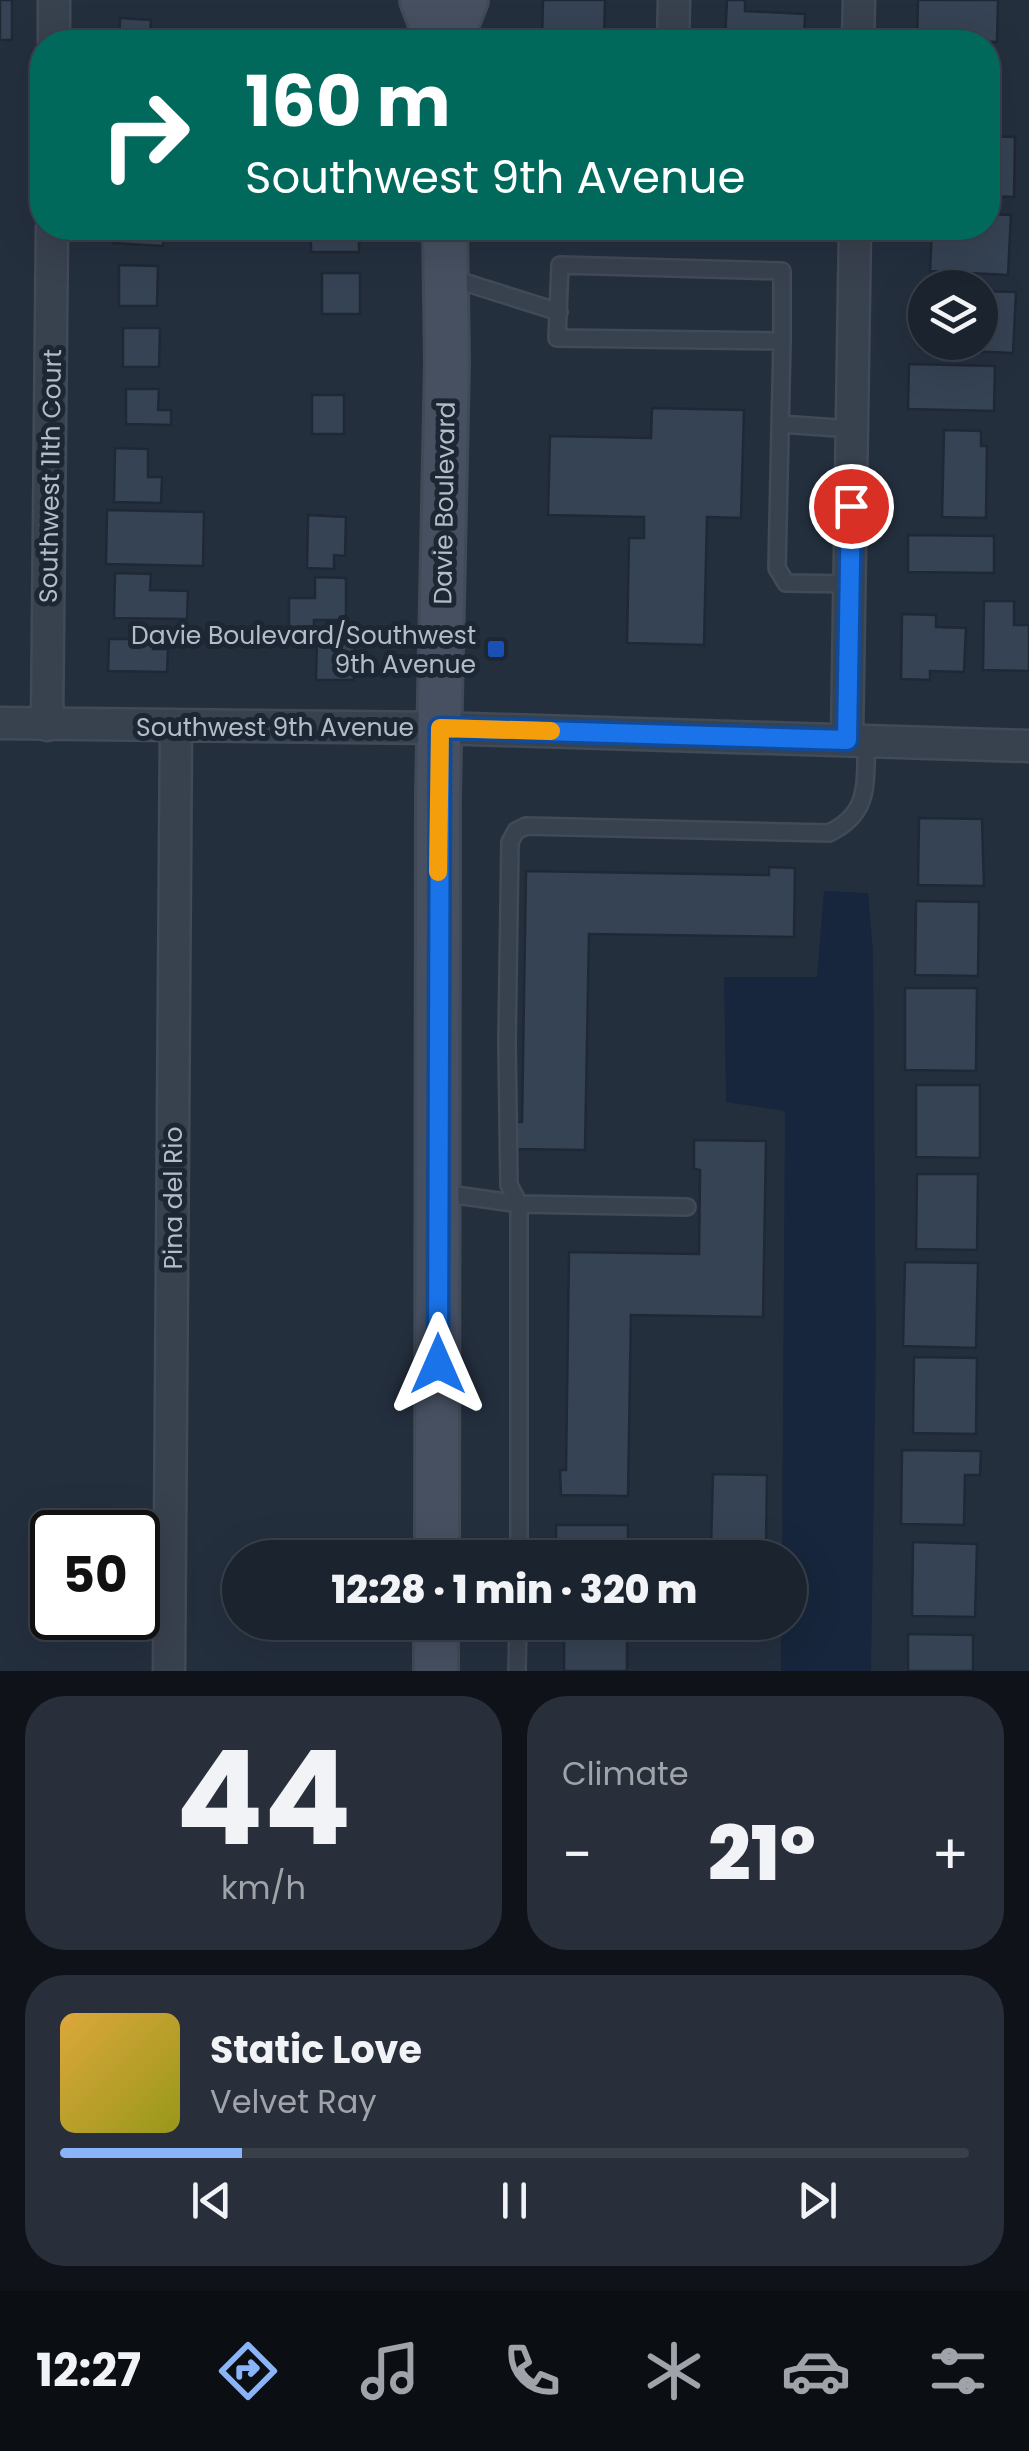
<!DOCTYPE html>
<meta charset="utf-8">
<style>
body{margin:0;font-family:Poppins,sans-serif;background:#282f3a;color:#f1f3f6;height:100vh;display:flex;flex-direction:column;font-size:38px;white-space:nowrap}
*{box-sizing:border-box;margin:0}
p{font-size:32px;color:#a0a4aa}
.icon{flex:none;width:55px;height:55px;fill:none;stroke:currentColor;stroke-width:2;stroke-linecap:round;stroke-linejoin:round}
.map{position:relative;height:1671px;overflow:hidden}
.drawer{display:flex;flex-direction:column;gap:25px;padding:25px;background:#0f1319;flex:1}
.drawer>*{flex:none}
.guide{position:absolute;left:30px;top:30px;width:970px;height:210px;border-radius:40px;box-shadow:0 10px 40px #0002,0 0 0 2px #39404a;background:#00695c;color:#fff;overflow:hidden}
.tools{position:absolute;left:908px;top:270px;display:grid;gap:20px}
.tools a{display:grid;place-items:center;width:90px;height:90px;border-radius:50%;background:#1b232e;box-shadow:0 10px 40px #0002,0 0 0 2px #39404a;font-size:50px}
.speed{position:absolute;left:30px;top:1510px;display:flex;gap:20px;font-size:50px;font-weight:700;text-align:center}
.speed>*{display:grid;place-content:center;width:130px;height:130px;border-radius:50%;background:#1b232e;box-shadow:0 10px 40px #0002,0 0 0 2px #39404a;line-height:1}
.speed .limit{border:5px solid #111;border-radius:15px;background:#fff;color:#111}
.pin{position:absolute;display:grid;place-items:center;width:85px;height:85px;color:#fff;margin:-42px;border:5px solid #fff;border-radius:50%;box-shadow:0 2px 10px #0007}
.me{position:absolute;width:110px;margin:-55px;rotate:0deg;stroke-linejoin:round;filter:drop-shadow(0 0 8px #0008)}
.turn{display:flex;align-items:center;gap:35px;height:210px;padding:0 50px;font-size:45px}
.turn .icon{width:130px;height:130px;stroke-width:2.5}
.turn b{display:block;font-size:70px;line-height:85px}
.big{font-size:75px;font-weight:800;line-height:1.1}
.drawer .tile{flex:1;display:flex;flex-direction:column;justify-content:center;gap:15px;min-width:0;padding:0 35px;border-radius:40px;background:#282f3a}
.drawer .dial{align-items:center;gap:0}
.dial b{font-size:130px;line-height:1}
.song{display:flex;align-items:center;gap:30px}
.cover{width:120px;height:120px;border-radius:15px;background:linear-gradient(135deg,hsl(40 70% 55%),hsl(60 70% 35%))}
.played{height:10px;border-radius:5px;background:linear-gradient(90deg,#8ab4f8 20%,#39404a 20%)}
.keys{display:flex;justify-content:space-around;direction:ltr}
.heat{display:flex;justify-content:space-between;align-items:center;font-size:55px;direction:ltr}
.drawer .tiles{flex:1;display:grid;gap:25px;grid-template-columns:1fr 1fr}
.tile:last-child{grid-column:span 2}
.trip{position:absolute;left:222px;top:1540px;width:585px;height:100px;border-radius:50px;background:#1b232e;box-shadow:0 10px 40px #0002,0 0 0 2px #39404a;font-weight:800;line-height:100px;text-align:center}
.tabs{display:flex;height:160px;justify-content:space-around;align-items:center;background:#0b0e12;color:#a0a4aa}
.tabs .icon{width:70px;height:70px}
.tabs .selected{color:#8ab4f8}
.tabs b{font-size:45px;color:#f1f3f6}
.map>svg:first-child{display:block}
.water{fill:#17263c}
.building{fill:#364354;stroke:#1f2835;stroke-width:2.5}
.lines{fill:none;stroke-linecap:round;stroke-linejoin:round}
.lane-casing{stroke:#414a57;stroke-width:20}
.street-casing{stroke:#414a57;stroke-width:35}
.secondary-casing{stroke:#414a57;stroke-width:48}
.lane{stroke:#38414e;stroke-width:15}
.street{stroke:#38414e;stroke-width:30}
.secondary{stroke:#465061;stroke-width:42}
.route-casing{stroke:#114b97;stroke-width:25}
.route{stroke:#1a73e8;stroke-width:18}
.slow{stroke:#f59e0b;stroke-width:18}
.transit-dot{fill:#1a4fb4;stroke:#1d2633;stroke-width:4}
.labels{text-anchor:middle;stroke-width:10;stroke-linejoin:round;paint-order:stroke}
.street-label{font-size:25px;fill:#b4bcc9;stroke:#1d2633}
.poi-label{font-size:25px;fill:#b4bcc9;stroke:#1d2633;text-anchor:end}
</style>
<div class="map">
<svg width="1029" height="1671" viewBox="0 0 1029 1671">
<rect width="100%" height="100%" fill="#242f3e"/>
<path class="water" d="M824,891L868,893L873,952L876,1344L871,1671H781V1623L790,1622V1558L782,1557L785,1111L726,1102L724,977H817Z"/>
<path class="building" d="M0,0H12V40H0Z
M543,0H605L604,39L542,38Z
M727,0H745V11L805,14L804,42L725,41Z
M918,0H998L997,42L917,40Z
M120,18L151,20L150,42H119Z
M311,30H361V42H311Z
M988,58H998L997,119H988Z
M988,136L1015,137L1014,197L988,196Z
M988,214L1011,215L1008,275L930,271L932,228H988Z
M114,228H164L163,246L113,243Z
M311,228H359V252H311Z
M119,265L158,266L157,306H119Z
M322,273H360V314H322Z
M923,288L925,342H980V291L1016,292L1013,353L920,349Z
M123,328H160L159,367H123Z
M909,364L995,366L994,411L908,409Z
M126,389H159L158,410H171V425L126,424Z
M312,395H344V434H312Z
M652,408L744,410L741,518L707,517L704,645L627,643L629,538H644V517L548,515L550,436L651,438Z
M944,430L981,431V446H987L986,518L942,517Z
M115,448L148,449V477H162L161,503L114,502Z
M107,510L204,512L203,566L106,564Z
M308,515L346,517L345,556L334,555V569L307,568Z
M908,535L994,536V573L908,572Z
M115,573L151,574L150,590L188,591L187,619L114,618Z
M315,577L346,578V620H314V629H289V598H315Z
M984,601H1014V625H1029V671L983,670Z
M902,614L936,615V627L966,628L964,672L930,671V680L901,679Z
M317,637L355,638L354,680H316Z
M109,639H153V649H168L167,672L108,671Z
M919,818L982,819L984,886L918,885Z
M769,867L795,868L794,937L589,934L585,1150L516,1149V1122H522L526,871L769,875Z
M916,901L979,902L978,976L915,975Z
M905,988H977L976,1071L905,1070Z
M916,1085H980V1158L916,1157Z
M694,1140L766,1141L763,1317L631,1315L628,1496L561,1495L560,1470H566L569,1252L699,1254L700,1170L694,1169Z
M917,1174H978L977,1250L916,1249Z
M905,1262L978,1263L976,1348L903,1346Z
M914,1357L977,1358L976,1434L913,1433Z
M902,1450L981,1451L980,1475H965L964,1525L901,1524Z
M713,1474L767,1475L766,1546L711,1545Z
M556,1525H628V1558H565V1551H556Z
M913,1542L977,1544L975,1617L912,1616Z
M564,1622H627V1671H564Z
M908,1634L973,1635V1671H908Z"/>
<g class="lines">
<g class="lane-casing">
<path id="lane" d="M448,277L559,312
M782,341V271L560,265L557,338L782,341L777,568L786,583L850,584
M780,424L852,429
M442,1193L519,1204L687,1207
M519,1558V1204L509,1185L507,1043L510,842L516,831L526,826L829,833C872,812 864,783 867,740
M517,1671L518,1622"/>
</g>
<g class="street-casing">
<path id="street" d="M54,42V0
M673,42L674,0
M858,42L859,0
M0,723L439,728L1029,746
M47,725L52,228
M847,740L855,228
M169,1671L176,726"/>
</g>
<g class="secondary-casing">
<path id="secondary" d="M422,0L438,42
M449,42L466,0
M437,1558L438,794L447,362L445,228
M436,1671V1622"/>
</g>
<use href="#lane" class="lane"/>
<use href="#street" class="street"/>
<use href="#secondary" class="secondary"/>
</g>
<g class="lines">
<g class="route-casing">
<path id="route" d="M438,1364L440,728L847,740L851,506"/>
</g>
<use href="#route" class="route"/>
<path class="slow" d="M438,872L440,728L551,731"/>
</g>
<rect class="transit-dot" x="486" y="639" width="20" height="20" rx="5"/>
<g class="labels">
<g class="street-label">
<text transform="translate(50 476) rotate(-89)" y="9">Southwest 11th Court</text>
<text transform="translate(444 503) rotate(-89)" y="9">Davie Boulevard</text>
<text x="275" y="736">Southwest 9th Avenue</text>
<text transform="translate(173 1198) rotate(-90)" y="9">Pina del Rio</text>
</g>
<g class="poi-label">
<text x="476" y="644">Davie Boulevard/Southwest<tspan x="476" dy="29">9th Avenue</tspan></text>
</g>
</g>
</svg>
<div class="tools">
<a><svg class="icon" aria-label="layers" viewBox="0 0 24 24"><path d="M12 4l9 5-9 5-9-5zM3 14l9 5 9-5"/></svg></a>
</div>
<div class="speed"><div class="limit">50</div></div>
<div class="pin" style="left:851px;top:506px;background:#d93025"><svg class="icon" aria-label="arrive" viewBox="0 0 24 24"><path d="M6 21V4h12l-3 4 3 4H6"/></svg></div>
<svg class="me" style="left:438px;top:1364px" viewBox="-20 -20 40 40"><path d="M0-17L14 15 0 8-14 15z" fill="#1a73e8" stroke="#fff" stroke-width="4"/></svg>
<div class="trip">12:28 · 1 min · 320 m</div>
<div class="guide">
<div class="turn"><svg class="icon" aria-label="right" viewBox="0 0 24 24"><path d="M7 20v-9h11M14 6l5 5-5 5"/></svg><div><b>160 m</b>Southwest 9th Avenue</div></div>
</div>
</div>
<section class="drawer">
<div class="tiles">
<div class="tile dial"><b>44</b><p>km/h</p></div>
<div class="tile"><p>Climate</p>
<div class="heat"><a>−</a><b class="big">21°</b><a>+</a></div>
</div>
<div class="tile">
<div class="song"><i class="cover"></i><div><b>Static Love</b><p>Velvet Ray</p></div></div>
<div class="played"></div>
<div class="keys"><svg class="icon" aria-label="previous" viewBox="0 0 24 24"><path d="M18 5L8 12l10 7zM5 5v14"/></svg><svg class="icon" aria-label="pause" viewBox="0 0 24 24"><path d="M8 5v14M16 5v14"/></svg><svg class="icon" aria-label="next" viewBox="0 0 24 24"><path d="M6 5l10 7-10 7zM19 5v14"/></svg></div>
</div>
</div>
</section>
<nav class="tabs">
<b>12:27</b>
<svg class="icon selected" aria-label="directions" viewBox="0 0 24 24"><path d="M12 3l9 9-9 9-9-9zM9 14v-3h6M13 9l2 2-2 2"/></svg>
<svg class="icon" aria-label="music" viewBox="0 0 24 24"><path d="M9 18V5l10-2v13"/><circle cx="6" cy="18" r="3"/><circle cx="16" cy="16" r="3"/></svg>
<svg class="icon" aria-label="phone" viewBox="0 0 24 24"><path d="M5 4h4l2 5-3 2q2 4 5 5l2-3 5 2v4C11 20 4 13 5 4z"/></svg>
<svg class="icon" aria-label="climate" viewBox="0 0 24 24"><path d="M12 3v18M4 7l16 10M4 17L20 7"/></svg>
<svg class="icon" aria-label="car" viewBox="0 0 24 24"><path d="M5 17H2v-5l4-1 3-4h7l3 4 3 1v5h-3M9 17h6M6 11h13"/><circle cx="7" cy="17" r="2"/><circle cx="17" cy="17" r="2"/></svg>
<svg class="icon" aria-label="filters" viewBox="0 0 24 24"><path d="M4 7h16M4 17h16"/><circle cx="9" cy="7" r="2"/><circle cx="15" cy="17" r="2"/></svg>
</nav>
